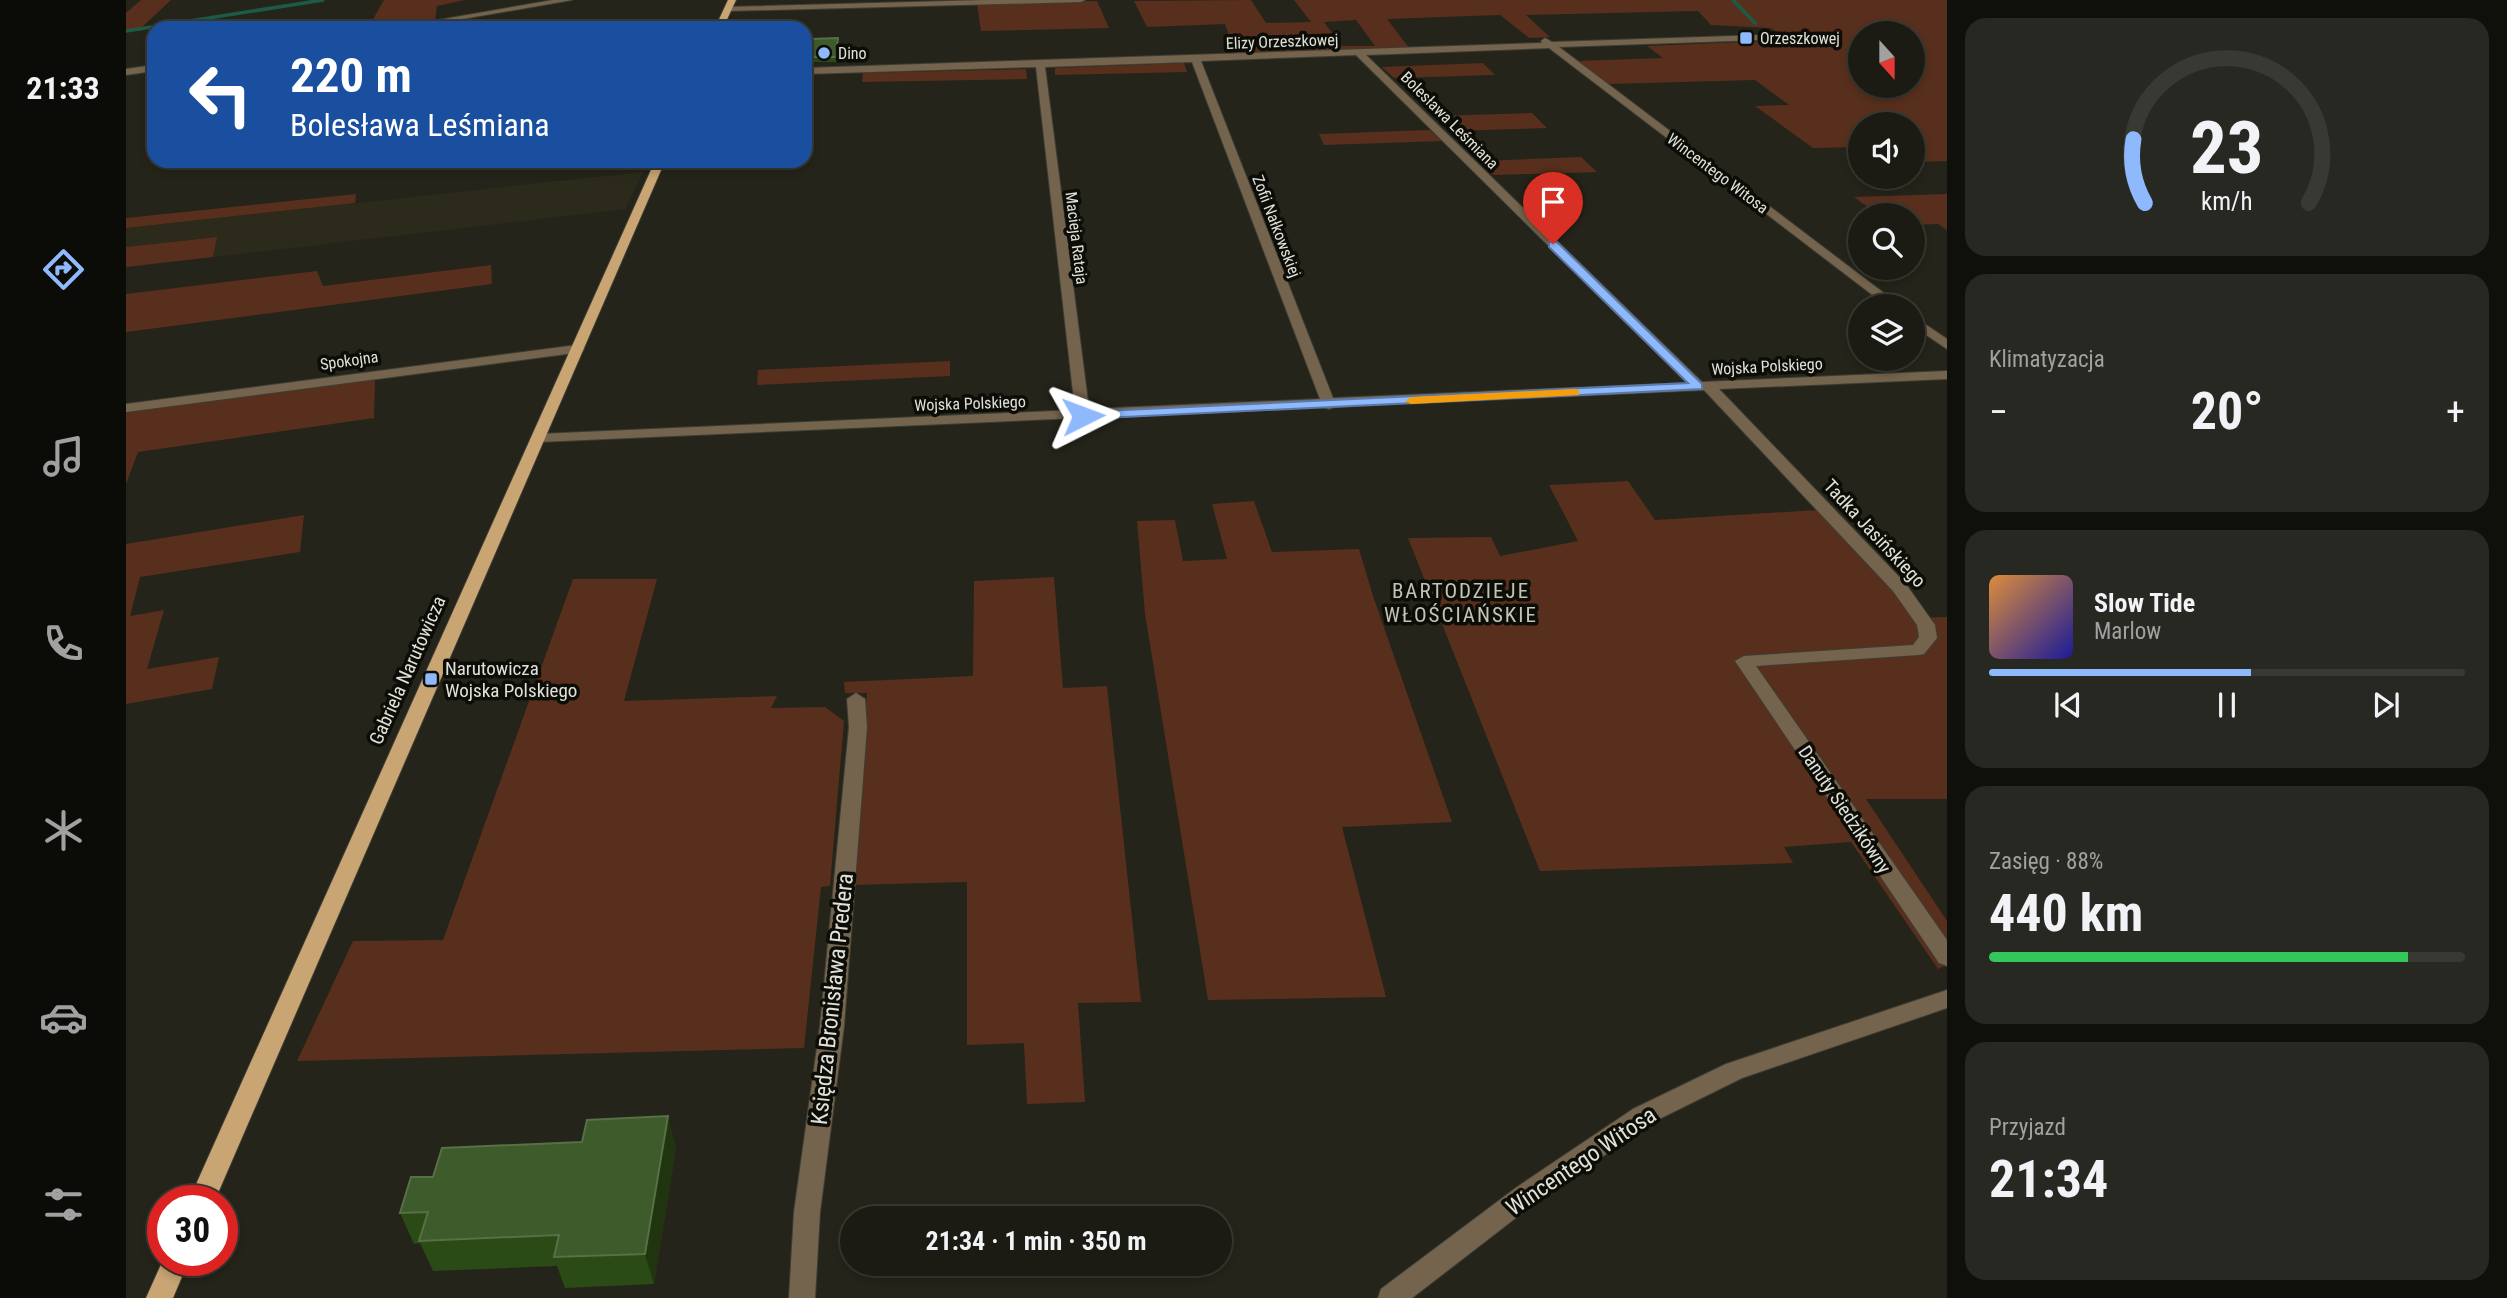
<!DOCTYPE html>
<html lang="pl">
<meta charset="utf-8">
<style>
body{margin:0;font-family:"Roboto Condensed",sans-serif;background:#282822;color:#f1f3f6;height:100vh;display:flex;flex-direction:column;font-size:26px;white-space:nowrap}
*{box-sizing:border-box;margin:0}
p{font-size:23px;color:#a0a1a0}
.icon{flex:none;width:38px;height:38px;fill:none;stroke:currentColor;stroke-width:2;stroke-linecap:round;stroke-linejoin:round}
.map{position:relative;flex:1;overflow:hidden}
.sheet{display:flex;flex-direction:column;gap:18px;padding:18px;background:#0f0f0b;width:560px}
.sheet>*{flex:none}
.hud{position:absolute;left:21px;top:21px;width:665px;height:147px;border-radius:21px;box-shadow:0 4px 10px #0003,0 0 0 2px #393934;background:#1a4fa0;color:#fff;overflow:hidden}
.needle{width:46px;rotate:159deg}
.controls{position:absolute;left:1722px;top:21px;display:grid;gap:14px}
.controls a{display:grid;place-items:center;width:77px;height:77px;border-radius:50%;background:#1b1b14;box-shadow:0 4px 10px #0003,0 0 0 2px #393934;font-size:35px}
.speed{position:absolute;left:21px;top:1185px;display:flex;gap:14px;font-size:35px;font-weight:700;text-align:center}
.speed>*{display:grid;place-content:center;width:91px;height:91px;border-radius:50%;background:#1b1b14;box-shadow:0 4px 10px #0003,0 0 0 2px #393934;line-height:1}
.speed .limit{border:10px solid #d22;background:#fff;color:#111}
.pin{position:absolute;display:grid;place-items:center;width:60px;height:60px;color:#fff;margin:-72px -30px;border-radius:50% 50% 50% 0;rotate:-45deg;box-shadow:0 0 7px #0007}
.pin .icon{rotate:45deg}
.me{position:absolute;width:77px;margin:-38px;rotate:87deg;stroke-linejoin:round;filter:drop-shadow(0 0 5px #0008)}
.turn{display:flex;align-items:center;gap:24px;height:147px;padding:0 28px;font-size:32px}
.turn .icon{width:91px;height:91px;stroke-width:2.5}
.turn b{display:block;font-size:49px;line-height:60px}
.big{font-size:52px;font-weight:700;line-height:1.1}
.sheet .tile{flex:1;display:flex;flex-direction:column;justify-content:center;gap:10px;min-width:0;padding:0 24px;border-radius:21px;background:#282822}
.sheet .dial{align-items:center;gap:0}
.dial svg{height:182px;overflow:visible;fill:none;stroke:#393934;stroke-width:7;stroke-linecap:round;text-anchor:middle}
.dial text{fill:#f1f3f6;stroke:none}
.song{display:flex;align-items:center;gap:21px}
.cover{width:84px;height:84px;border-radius:10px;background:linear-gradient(135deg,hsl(30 70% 55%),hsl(240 70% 35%))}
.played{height:7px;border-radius:4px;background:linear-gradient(90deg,#8eb9fd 55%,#393934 55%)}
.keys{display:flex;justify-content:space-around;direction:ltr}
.heat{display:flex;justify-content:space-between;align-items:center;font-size:38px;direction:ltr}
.charge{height:10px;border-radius:5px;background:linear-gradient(90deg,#34c759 88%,#393934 0)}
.trip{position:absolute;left:714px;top:1206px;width:392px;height:70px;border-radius:35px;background:#1b1b14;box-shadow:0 4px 10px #0003,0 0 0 2px #393934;font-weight:700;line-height:70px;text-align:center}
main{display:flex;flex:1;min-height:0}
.tab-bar{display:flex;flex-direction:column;width:126px;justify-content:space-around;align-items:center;background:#0b0b08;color:#a0a1a0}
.tab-bar .icon{width:49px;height:49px}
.tab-bar .on{color:#8eb9fd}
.tab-bar b{font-size:32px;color:#f1f3f6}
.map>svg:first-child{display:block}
.built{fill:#2c2b1b}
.green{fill:#582f1c;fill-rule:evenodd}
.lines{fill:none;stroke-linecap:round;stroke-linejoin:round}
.stream{stroke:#1c5c47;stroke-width:3.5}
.minor-casing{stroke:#3e3e35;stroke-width:2}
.primary-casing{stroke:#3e3e35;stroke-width:2}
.minor{fill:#75644d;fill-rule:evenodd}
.primary{fill:#c9a574;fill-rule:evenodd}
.wall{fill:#2a4a16}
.shaded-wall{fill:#1f340f}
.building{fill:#3d5b2b;stroke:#577046;stroke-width:2}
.route{fill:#8eb9fd;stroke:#5c78a4;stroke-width:2}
.slow{fill:#f59e0b}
.poi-dot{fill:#8eb9fd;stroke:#0d0d08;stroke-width:2.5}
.labels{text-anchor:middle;stroke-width:7;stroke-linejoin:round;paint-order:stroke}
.far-poi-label{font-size:16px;fill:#e1e1da;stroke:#0d0d08;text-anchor:start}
.far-street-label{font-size:16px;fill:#e1e1da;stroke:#0d0d08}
.street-label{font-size:19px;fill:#e1e1da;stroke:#0d0d08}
.poi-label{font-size:19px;fill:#e1e1da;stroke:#0d0d08;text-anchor:start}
.neighbourhood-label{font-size:21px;letter-spacing:2px;fill:#c3c3b6;stroke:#0d0d08}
.near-street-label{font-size:23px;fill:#e1e1da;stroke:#0d0d08}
</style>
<main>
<nav class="tab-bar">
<b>21:33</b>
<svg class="icon on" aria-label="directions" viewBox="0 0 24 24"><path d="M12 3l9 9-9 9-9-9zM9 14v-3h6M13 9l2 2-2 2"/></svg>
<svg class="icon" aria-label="music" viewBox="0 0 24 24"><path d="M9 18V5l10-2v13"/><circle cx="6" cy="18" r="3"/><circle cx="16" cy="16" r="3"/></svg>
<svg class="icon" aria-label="phone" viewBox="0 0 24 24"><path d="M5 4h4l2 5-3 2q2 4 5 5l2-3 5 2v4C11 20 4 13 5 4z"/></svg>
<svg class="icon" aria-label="climate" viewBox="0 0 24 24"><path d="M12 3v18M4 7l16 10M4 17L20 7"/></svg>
<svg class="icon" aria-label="car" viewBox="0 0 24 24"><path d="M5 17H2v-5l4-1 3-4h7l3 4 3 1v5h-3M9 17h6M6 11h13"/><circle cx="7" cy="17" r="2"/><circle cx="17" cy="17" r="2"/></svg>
<svg class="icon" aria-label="filters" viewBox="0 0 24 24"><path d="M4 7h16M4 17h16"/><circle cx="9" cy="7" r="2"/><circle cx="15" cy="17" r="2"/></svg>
</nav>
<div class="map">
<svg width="1821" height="1298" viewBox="0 0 1821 1298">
<rect width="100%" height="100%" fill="#24241a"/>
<path class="built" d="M517,172L499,209L87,257L90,237L0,247V228Z"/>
<path class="green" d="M15,0H45L14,29L0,31V13Z
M258,0H339L311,6L309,20L242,28Z
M1125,0L1140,23L1185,22L1168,0H1821V161L1787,162V124H1734V147L1687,148L1629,106L1663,105L1629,80L1483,84L1451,61L1537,58L1521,46L1665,40L1644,28L1585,25L1572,11L1400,15L1424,37L1403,38L1374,15L1261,19L1284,49L1110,55L1099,24L1021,27L1008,1ZM1230,20L1249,46H1216L1198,22ZM1734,33H1787V86H1734Z
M971,1L983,28L855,31L851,4Z
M1058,63L1061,72L929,75V68Z
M1357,63L1369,75L1268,78L1256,67Z
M900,69L901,79L736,82L737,73Z
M1406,113L1421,128L1324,131L1308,116Z
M1304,130L1316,141L1198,145L1193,134Z
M1455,157L1471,172L1368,175L1352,161Z
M230,194L229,203L0,228V218Z
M1821,194V230L1812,224L1787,225V215H1753L1728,197Z
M91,237L87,257L0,267V247Z
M365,265L366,284L0,332V294L191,271L197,286Z
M824,361V376L631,385L632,370Z
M249,378L248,418L12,452L0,484V411Z
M1502,481L1529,520L1692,510L1794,618L1821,617V799H1740L1821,921V965L1812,969L1725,842L1658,847L1667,863L1414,871L1282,538L1365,537L1374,556L1452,541L1423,485Z
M1128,501L1146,552L1233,549L1247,596L1326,822L1216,827L1260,997L1082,1000L1019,614L1011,521L1049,520L1057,561L1101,559L1086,504Z
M178,515L174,552L14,577L4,616L38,610L21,669L93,657L86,689L0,704V544Z
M928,577L937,688L981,686L1015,1002L952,1003L959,1102L901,1104L898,1043L841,1045V882L725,885L741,693H719L718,682L847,676L848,581Z
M447,579H531L498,701L651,696L645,708L699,707L718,721L704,886L695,887L678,1048L171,1061L227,941L317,940Z"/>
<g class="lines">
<path class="stream" d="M1607,0L1629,23
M0,31L197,0"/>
<g class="minor-casing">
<path id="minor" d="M427,0H446L285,28H266Z
M860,0H959L955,2L602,11L598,9L602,7Z
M1637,35L1634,40L1433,47L1775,306H1761L1423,48L1240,55L1576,382L1821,371V379L1593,389L1779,583L1809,625L1811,638L1798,654L1792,655L1630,666L1821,940V966L1813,963L1609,661L1618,656L1787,645L1793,637L1791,625L1767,591L1578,390L1209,407L1203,409L1197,407L963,418L957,420L951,418L413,442L406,438L413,434L949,410L910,67L679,74V68L1416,43L1415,41L1419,38L1426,42ZM1230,55L1561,383L1207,398L1075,61ZM1066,62L1194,399L963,409L919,67Z
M28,65V71L0,75V69Z
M1787,316L1821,339V349L1787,326Z
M451,345L458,349L456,352L0,412V404Z
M730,693L739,699L741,727L718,1026L694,1212L689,1298H663L668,1212L694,1026L723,727L721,699Z
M1821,990V1008L1616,1078L1525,1123L1409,1203L1286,1298H1252L1255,1289L1391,1187L1507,1109L1600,1064Z"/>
</g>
<g class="primary-casing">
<path id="primary" d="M602,0H610L597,28H589Z
M529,161H539L89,1200H63Z
M37,1260H63L47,1298H20Z"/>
</g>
<use href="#minor" class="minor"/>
<use href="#primary" class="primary"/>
</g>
<path class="wall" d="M712,38L711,62H683L682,57Z
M550,1147L528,1284L439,1288L431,1266L307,1271L294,1243L288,1244L274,1213L307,1177Z"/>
<path class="shaded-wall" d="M542,1116L550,1147L528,1284L519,1254Z"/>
<path class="building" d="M712,38L710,57H682L685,39Z
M542,1116L519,1254L428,1257L433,1235L293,1241L302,1212L274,1213L285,1177H307L316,1148L456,1142L461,1120Z"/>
<path class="route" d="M1423,242H1431L1576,384V389L957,419L951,416L957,412L1562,383L1423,247Z"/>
<path class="slow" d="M1448,389L1453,390V395L1285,404L1279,401L1285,397Z"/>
<g class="poi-dot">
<rect x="1613" y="31" width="14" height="14" rx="3.5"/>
<circle cx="698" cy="53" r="7"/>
<rect x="298" y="672" width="14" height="14" rx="3.5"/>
</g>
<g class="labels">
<g class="far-poi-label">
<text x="1634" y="44">Orzeszkowej</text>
<text x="712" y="59">Dino</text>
</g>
<g class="far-street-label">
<text transform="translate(1156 41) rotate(-2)" y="6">Elizy Orzeszkowej</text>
<text transform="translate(1324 120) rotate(45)" y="6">Bolesława Leśmiana</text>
<text transform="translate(1592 173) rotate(37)" y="6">Wincentego Witosa</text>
<text transform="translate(1151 226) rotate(69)" y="6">Zofii Nałkowskiej</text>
<text transform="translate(951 238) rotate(83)" y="6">Macieja Rataja</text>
<text transform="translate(223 360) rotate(-8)" y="6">Spokojna</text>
<text transform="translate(1641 366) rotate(-3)" y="6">Wojska Polskiego</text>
<text transform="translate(844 403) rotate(-2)" y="6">Wojska Polskiego</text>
</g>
<g class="street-label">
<text transform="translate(1749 533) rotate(47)" y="7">Tadka Jasińskiego</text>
<text transform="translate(281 670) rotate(-66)" y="7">Gabriela Narutowicza</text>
<text transform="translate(1719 809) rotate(56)" y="7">Danuty Siedzikówny</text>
</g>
<g class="poi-label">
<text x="319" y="675">Narutowicza<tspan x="319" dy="22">Wojska Polskiego</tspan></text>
</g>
<g class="neighbourhood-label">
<text x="1335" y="598">BARTODZIEJE<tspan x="1335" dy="24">WŁOŚCIAŃSKIE</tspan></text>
</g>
<g class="near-street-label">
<text transform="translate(706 999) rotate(-84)" y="8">Księdza Bronisława Predera</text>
<text transform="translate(1455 1161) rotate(-34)" y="8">Wincentego Witosa</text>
</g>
</g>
</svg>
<div class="controls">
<a><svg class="needle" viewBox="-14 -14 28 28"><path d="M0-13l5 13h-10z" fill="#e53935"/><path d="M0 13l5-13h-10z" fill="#a0a1a0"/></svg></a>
<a><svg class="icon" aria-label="sound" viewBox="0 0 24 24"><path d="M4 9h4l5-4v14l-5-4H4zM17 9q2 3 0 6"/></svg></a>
<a><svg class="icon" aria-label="search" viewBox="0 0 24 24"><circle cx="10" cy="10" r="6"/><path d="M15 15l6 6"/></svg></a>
<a><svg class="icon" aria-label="layers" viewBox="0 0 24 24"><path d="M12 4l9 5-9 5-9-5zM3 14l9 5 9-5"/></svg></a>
</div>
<div class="speed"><div class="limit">30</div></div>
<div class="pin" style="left:1427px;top:244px;background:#d93025"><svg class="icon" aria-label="arrive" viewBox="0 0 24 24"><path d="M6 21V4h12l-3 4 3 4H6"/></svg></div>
<svg class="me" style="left:957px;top:416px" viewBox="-20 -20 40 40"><path d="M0-17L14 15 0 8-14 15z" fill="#8eb9fd" stroke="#fff" stroke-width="4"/></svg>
<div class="trip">21:34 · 1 min · 350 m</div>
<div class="hud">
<div class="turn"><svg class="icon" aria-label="left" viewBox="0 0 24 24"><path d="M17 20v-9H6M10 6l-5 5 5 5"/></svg><div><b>220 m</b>Bolesława Leśmiana</div></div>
</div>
</div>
<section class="sheet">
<div class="tile dial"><svg viewBox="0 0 100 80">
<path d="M14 69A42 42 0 1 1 86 69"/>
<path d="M14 69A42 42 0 0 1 9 41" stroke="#8eb9fd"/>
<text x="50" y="56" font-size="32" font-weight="700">23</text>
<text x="50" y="72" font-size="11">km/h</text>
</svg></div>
<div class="tile"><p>Klimatyzacja</p>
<div class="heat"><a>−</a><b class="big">20°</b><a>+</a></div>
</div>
<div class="tile">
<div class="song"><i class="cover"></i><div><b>Slow Tide</b><p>Marlow</p></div></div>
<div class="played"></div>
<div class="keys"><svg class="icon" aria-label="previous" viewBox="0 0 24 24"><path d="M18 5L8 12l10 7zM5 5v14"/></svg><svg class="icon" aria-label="pause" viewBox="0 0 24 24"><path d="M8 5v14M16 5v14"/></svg><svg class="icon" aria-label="next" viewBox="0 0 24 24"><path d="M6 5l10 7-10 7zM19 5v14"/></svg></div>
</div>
<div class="tile"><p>Zasięg · 88%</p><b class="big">440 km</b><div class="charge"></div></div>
<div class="tile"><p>Przyjazd</p><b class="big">21:34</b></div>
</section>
</main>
